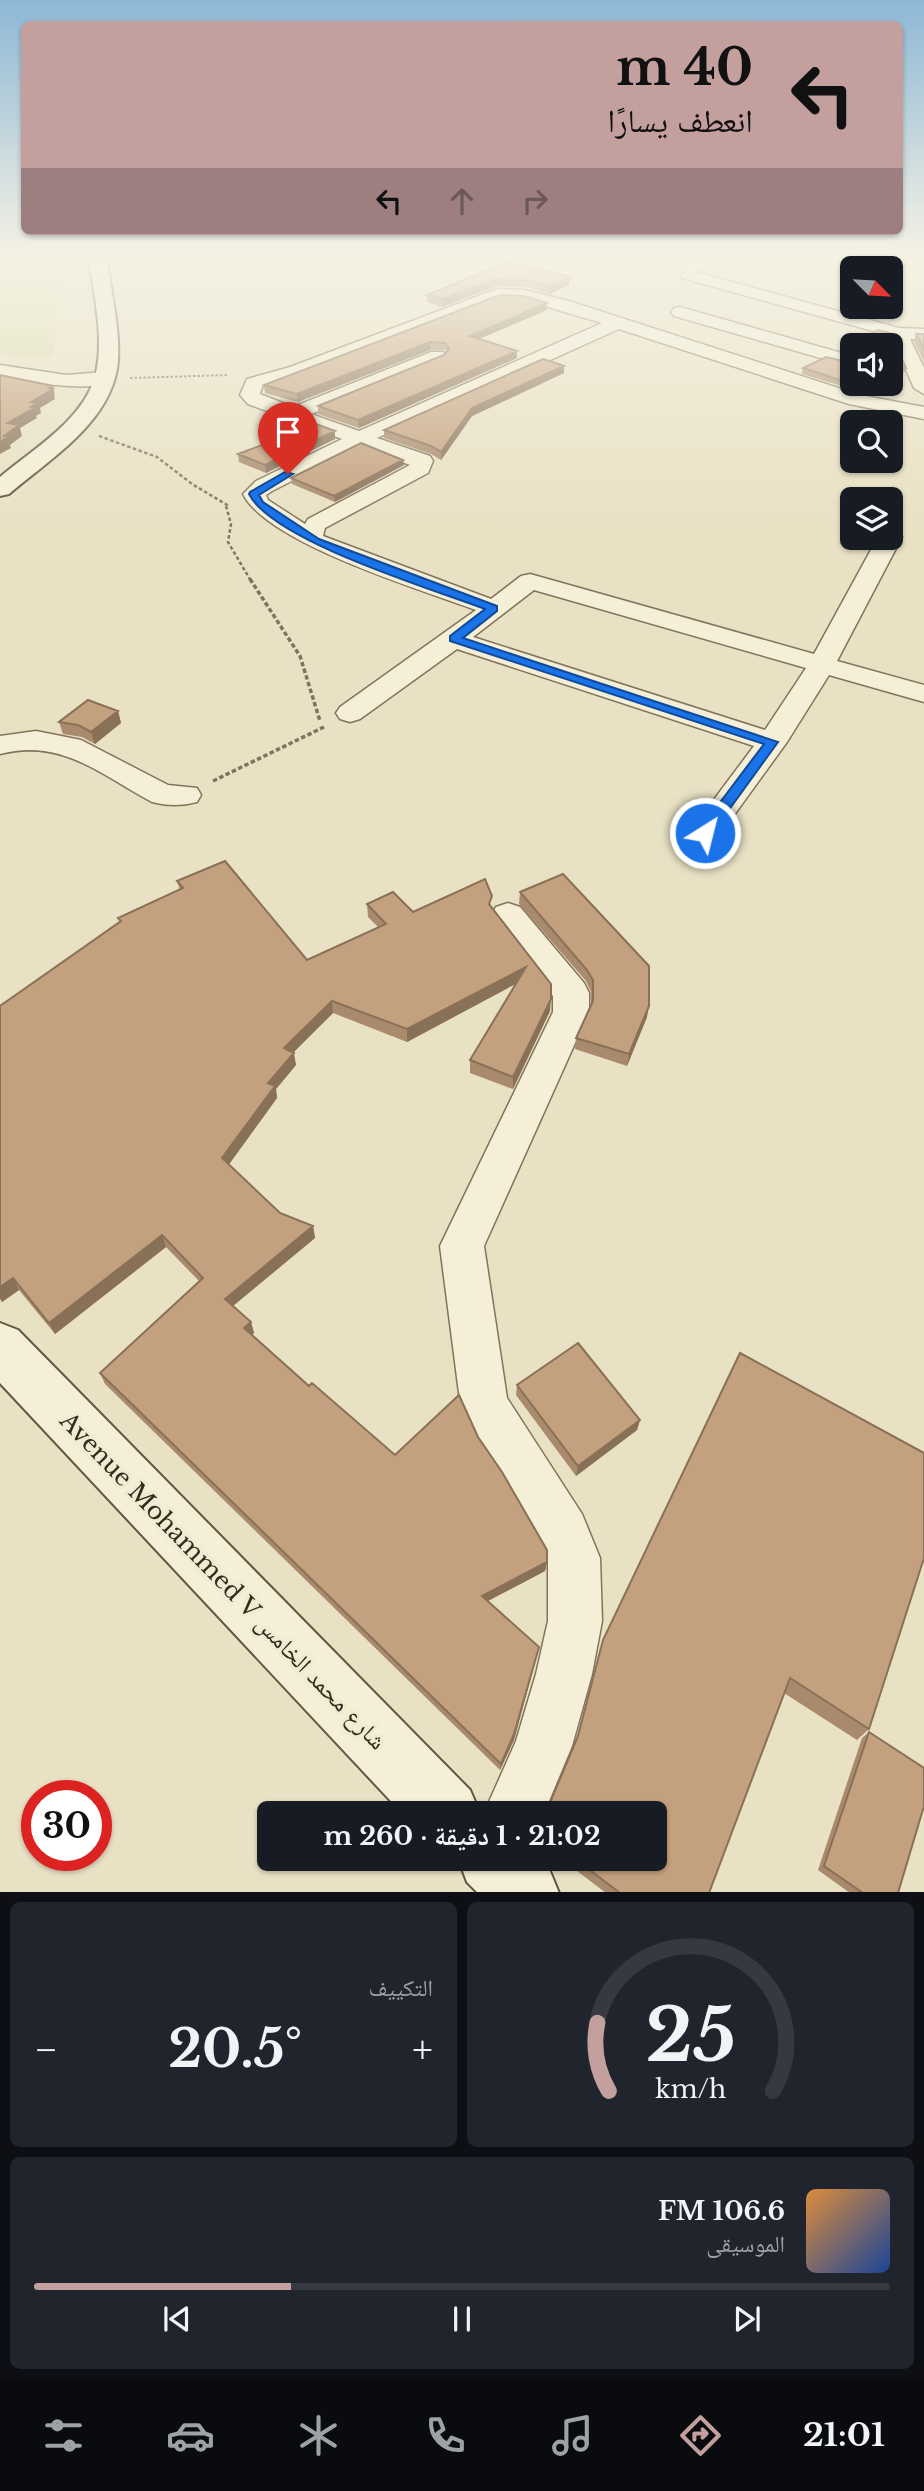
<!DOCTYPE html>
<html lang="ar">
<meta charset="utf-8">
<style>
body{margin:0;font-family:"Libre Baskerville","Noto Naskh Arabic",serif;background:#20242c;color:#f1f3f6;direction:rtl;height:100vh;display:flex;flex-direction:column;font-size:26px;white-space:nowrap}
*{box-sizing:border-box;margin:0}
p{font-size:23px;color:#9ea1a6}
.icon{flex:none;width:38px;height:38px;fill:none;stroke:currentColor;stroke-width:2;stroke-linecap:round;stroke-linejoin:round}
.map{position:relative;height:1892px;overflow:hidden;direction:ltr}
.drawer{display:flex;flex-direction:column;gap:10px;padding:10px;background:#0d0f14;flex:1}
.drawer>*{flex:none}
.hud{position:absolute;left:21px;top:21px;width:882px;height:214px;border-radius:10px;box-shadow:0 2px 5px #0004;direction:rtl;background:#c39f9e;color:#111;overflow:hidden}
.needle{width:46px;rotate:114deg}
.fabs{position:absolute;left:840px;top:256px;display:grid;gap:14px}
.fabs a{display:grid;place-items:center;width:63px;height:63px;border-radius:10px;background:#171b24;box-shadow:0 2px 5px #0004;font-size:35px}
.speed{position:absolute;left:21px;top:1780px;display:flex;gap:14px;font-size:35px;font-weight:700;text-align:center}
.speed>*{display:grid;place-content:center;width:91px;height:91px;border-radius:50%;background:#171b24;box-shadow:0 2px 5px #0004;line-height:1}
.speed .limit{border:10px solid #d22;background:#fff;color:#111}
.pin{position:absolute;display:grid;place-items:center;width:60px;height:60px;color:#fff;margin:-72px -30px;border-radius:50% 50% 50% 0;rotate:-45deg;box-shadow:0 0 7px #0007}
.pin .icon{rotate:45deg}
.me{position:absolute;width:77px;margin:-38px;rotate:36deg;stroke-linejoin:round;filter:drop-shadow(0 0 5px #0008)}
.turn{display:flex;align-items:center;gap:24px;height:147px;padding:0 35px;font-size:32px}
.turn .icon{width:91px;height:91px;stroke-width:2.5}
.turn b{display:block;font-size:49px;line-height:60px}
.lanes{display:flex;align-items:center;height:66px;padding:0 35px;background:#0003;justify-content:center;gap:35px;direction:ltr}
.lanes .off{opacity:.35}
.big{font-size:52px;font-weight:800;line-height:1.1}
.drawer .widget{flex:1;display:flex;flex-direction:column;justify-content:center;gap:10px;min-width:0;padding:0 24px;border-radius:10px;background:#20242c}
.drawer .dial{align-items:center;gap:0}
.dial svg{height:182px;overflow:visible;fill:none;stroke:#363941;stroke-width:7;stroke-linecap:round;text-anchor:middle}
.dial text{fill:#f1f3f6;stroke:none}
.song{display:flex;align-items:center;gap:21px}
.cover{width:84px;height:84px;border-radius:10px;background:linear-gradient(135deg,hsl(30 70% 55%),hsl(220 70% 35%))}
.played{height:7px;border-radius:4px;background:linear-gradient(90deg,#c39f9e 30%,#363941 30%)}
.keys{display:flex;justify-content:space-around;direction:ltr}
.heat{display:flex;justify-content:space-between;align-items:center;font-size:38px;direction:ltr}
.drawer .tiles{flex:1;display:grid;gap:10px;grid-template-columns:1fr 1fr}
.widget:last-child{grid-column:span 2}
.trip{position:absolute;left:257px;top:1801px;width:410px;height:70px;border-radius:10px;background:#171b24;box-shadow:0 2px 5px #0004;font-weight:800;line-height:70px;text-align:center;direction:rtl}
.dock{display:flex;height:112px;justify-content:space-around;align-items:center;background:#090b0e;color:#9ea1a6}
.dock .icon{width:49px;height:49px}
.dock .selected{color:#c39f9e}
.dock b{font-size:32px;color:#f1f3f6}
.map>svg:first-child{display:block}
.farmland{fill:#dedbb2}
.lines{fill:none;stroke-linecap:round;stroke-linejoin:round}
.street-casing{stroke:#82745c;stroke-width:3}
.secondary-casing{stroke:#645540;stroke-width:4}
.path-far2{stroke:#82745c;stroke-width:2;stroke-dasharray:2.5 2;stroke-linecap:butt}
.path-far1{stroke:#82745c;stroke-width:2.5;stroke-dasharray:3.5 2.5;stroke-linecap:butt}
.path{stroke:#82745c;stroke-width:3.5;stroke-dasharray:4.5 2.5;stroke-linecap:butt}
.street{fill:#f5efd7;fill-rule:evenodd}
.secondary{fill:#f5efd7;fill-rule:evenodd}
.wall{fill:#a98a6c}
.shaded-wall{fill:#897158}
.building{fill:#c4a17e;stroke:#897158;stroke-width:2}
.route{fill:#1a73e8;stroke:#114b97;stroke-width:2}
.labels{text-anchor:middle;stroke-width:7;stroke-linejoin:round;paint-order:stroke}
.near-street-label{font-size:24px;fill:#342b1f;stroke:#f2ebd3}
</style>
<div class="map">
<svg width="924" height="1893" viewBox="0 0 924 1893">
<rect width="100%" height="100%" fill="#e9e1c4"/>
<path class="farmland" d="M0,259H64L53,357L0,356Z"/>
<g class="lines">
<g class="street-casing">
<path id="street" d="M692,259H710L696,272L899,328L924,329V339H910L924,368V394L914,388L891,336L682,278L680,271Z
M497,289L524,290L569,301L860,395L924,407V419L849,404L619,329L377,438L430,456L433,461L428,473L325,528L323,536L491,599L521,576L530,574L814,654L878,537H891V530L898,532L902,537L837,661L924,685V702L829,675L787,742L716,840L705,843L694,840L689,833L754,746L457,649L360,719L350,722L340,719L336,713L340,707L476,610C422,590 267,543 243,494L256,481L342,439L248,404L240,395L247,379L290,367ZM499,299L524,300L602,323L359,431L311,414L443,360L446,356L443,352H431L293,407L260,394L262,387L304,375ZM361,446L410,465L308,519L305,524L268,500L266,495L272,491ZM534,590L806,668L765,730L473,637Z
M680,307L852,356V367L674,316L671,312L674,308Z
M0,365L66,375L105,372L114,378C100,396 22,380 0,377Z
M36,731L81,740L168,785L197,788L201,795L197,802C182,806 167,806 152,802C100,774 61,738 0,754V736Z
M508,903L520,907L584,983L589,993V1012L484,1246L507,1398L582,1514L600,1558L602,1621L592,1674L572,1746L544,1813H484L516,1741L536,1674L548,1621V1558L504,1480L480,1446L460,1401L440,1246L553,1012V996L491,915L496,907Z"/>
</g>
<g class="secondary-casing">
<path id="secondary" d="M89,259H107C111,293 120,327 118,361C113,421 50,459 9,494L0,496V477C33,449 82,421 95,377C105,339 94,297 89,259Z
M0,1323L18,1330L470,1790L480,1813H402L0,1383Z
M458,1858H539L549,1869L559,1893H478L467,1882Z"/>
</g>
<path class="path-far2" d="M130,378L229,375"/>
<path class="path-far1" d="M99,436L157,457L192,484L229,506
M226,506L231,524L228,542L251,581"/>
<path class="path" d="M250,579L300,656L320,721
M213,781L324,727"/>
<use href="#street" class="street"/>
<use href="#secondary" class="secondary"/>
</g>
<path class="wall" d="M507,262L569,285L550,294L525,287L497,286L442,307L427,302V295Z
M547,303V310L479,339L517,358L359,428L318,414V406L444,355L446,352L445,350H430L298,402L265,393L264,385Z
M878,330L890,333L906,368L904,373L891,372V345H852V354L845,351L846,346Z
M916,334H924V362L914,342Z
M852,363V383L845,387L802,374L803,368Z
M564,366V373L472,416L441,460L431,454L384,438V430Z
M278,423L335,431V439L266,473L239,462L238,454L289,435L279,432Z
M403,460L404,465L335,502L292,484L291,478Z
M118,711L121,723L95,744L82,737L63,734L59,722Z
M177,881L307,960L378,927L368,917L367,904L413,912L492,907L550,1011L513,1089L470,1073V1060L515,984L407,1042L333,1013L293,1052L296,1065L276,1089L277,1098L229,1164L280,1213L313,1226L315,1238L233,1306L251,1322L254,1333L251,1335L309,1386L395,1455L478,1437L547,1562L545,1571L488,1601L539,1647L514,1740L500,1770L105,1384L100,1373L199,1281L166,1247L55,1334L19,1290L2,1302L0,1299V1006L120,922L118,918L180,890Z
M520,892L647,1017L627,1066L575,1049L576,1038L591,1005V992L586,981L519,904Z
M740,1353L869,1729L857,1740L784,1693L709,1893H606L560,1858H654L549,1805L576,1740L603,1640Z
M517,1385L640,1420L637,1430L576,1476L516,1395Z
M869,1732L898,1893H850L818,1870L862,1738Z"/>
<path class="shaded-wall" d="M570,277L569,285L550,294V286Z
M497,279V286L442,307V299Z
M547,303V310L469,343L470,336Z
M430,342V350L298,402L297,394Z
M517,351V358L359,428L358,420Z
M564,366V373L472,416L441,460V452L472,408Z
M852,379V383L845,387L846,382Z
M53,386L55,396H54L55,399L40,408L41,413L36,416L37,418L20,428L22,436L10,445L11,448L0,454V442L4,436L8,423L31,402Z
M335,431V439L266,473L265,465Z
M403,460L404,465L335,502L334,496Z
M118,711L121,723L95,744L91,732Z
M526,967L525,979L407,1042V1029Z
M551,999L550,1011L513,1089V1077Z
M332,1001L333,1013L286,1060L284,1048Z
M649,1006L647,1017L627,1066L629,1054Z
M294,1053L296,1065L276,1089L277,1098L225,1170L222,1158L268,1083Z
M313,1226L315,1238L228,1310L225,1299Z
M162,1235L166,1247L55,1334L49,1323Z
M13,1278L19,1290L2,1302L0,1298V1287Z
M251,1322L254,1333L247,1339L244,1328Z
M640,1420L637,1430L576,1476L578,1466Z
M547,1562L545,1571L482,1604V1596Z
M539,1647L514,1740L500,1770L501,1764Z"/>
<path class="building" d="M507,262L570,277L550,286L525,280L497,279L442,299L427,295Z
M500,295L524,296L547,303L470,336L517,351L358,420L318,406L444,355L449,349L445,343L430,342L297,394L264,385Z
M878,330L890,333L906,368L891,367V345H852V348L846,346Z
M916,334H924V349Z
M826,357L852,363V379L846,382L803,368Z
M543,359L564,366L472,408L441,452L431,446L384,430Z
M0,375L53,386L49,388L53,389L31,402L39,403L31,407L34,408L8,423L19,425L4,436L8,437L0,442Z
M294,416L335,431L265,465L238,454L299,431L278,423Z
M361,443L403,460L334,496L291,478Z
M88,700L118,711L91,732L78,725L59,722Z
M225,861L307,960L386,924L367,904L393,892L413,912L485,879L492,896L489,904L551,984V999L513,1077L470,1060L526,967L407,1029L332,1001L284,1048L294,1053L268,1083L275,1086L222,1158L280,1213L313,1226L225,1299L251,1322L244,1328L309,1386L312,1383L395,1455L459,1395L478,1437L502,1472L547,1550V1562L482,1596L539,1647L514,1734L501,1764L100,1373L203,1278L162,1235L49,1323L13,1278L0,1287V1006L121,921L118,918L183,888L177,881Z
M563,874L649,966V1006L629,1054L576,1038L593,1001V980L587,970L520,892Z
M578,1343L640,1420L578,1466L517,1385Z
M740,1353L924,1453V1558L869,1729L790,1678L709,1893H620L574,1858H654V1813H520L523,1807L549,1805L578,1736L603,1640Z
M869,1732L924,1768V1806L898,1893H863L824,1866Z"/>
<linearGradient id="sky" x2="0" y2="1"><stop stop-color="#8db8d5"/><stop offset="0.49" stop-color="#f5f2e4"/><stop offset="1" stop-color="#f5f2e4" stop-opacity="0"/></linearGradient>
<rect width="924" height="524" fill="url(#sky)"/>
<path class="route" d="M285,472L293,474L259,495L263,502L319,539L497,606V611L463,638L778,742L710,836H700L698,833L700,829L764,744L450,641V636L485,609C432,589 273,541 249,494L250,492Z"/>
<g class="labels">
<g class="near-street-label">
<text transform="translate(223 1581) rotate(46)" y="8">Avenue Mohammed V شارع محمد الخامس</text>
</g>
</g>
</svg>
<div class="fabs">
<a><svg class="needle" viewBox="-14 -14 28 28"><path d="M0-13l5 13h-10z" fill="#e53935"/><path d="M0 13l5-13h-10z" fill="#9ea1a6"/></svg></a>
<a><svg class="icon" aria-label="sound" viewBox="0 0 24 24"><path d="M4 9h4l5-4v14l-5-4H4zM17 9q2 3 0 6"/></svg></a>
<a><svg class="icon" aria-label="search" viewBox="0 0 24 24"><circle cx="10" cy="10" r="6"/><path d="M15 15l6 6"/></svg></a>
<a><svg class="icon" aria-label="layers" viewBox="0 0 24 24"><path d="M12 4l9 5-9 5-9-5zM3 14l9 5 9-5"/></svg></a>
</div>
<div class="speed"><div class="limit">30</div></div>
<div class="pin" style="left:288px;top:474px;background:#d93025"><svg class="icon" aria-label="arrive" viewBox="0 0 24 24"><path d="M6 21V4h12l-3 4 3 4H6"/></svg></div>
<svg class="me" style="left:705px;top:833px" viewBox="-20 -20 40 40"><circle r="17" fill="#1a73e8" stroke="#fff" stroke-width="3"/><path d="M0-11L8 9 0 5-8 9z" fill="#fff"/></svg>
<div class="trip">21:02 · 1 دقيقة · 260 m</div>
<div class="hud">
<div class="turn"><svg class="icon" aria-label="left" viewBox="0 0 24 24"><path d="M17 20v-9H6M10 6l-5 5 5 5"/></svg><div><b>40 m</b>انعطف يسارًا</div></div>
<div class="lanes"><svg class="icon" aria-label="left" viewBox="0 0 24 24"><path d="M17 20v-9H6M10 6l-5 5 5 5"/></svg><svg class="icon off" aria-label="ahead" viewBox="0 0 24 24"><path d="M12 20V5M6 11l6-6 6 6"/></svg><svg class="icon off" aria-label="right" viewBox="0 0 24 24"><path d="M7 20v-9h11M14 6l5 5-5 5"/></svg></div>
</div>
</div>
<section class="drawer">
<div class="tiles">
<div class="widget dial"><svg viewBox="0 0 100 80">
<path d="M14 69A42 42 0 1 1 86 69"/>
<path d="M14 69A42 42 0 0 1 9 39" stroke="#c39f9e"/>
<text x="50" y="56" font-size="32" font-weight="700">25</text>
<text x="50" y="72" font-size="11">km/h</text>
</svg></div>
<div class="widget"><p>التكييف</p>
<div class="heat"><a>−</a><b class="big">20.5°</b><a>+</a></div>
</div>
<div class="widget">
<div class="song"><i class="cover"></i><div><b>106.6 FM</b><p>الموسيقى</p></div></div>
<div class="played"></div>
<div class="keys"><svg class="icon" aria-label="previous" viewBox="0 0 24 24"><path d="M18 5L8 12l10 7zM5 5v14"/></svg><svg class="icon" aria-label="pause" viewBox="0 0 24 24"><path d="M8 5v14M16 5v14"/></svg><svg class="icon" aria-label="next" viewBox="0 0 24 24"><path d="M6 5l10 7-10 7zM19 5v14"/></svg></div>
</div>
</div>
</section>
<nav class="dock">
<b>21:01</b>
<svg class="icon selected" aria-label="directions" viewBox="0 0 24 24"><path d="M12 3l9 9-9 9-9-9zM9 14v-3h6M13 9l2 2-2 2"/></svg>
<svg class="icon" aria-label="music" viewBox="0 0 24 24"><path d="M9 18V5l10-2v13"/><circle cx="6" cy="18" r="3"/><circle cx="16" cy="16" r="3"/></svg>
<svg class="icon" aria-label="phone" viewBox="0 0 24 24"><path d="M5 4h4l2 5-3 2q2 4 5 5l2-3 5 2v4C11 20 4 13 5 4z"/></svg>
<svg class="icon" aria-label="climate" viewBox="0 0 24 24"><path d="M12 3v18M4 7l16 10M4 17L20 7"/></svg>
<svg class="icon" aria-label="car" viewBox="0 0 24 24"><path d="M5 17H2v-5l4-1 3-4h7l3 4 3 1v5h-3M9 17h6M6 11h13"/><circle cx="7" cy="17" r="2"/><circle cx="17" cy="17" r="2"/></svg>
<svg class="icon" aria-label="filters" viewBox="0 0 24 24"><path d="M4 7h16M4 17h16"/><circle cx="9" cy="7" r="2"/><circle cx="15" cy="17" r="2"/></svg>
</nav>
